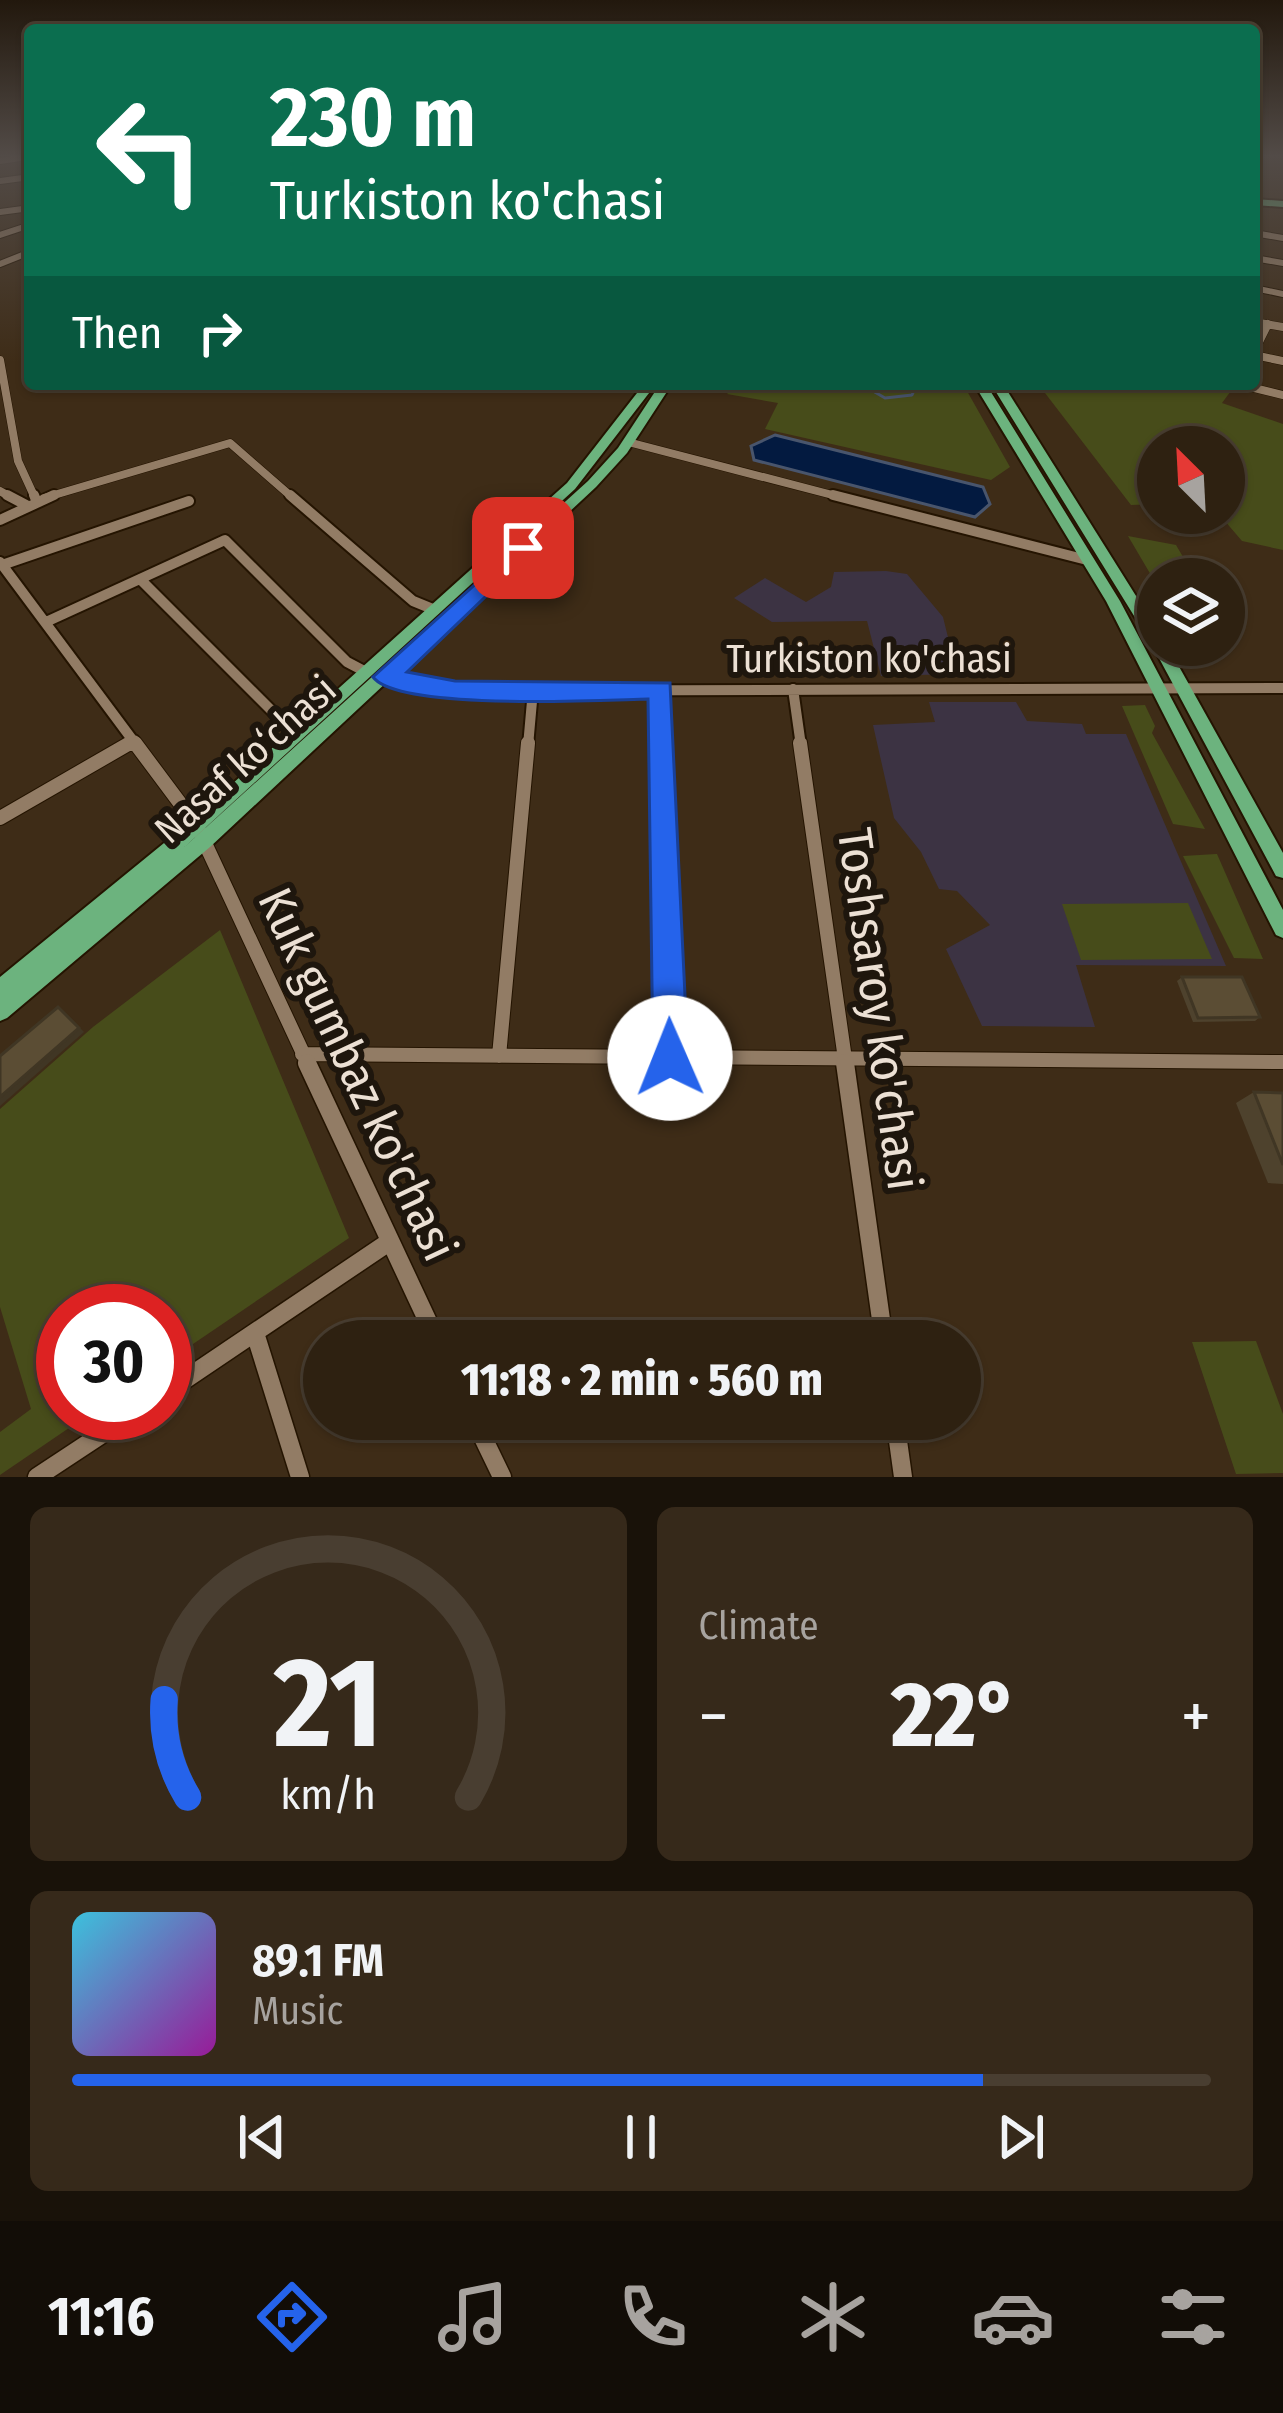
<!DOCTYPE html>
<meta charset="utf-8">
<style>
body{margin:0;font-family:"Fira Sans Condensed",sans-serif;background:#36291a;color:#f1f3f6;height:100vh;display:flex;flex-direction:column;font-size:45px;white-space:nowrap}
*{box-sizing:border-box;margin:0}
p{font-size:39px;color:#a7a39f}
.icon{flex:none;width:66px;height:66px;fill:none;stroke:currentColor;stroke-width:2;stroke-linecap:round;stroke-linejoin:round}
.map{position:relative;height:1477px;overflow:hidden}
.side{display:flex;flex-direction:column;gap:30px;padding:30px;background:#191209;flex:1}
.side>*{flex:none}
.top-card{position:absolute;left:24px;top:24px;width:1236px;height:366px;border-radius:12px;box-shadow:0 3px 9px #0004,0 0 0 3px #493e31;background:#0b6e4f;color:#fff;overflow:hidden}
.needle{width:78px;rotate:336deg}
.tools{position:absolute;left:1137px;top:426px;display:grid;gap:24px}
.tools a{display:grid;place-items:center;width:108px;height:108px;border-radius:50%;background:#2e2111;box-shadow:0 3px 9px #0004,0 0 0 3px #493e31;font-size:60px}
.speed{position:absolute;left:36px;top:1284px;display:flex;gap:24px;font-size:60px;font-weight:700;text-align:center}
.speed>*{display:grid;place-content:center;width:156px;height:156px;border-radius:50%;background:#2e2111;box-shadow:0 3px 9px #0004,0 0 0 3px #493e31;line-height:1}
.speed .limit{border:18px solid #d22;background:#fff;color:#111}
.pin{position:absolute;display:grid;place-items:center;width:102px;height:102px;color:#fff;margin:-51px;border-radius:24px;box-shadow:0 6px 18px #0006}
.me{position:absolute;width:132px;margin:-66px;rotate:359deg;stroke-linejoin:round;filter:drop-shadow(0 0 9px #0008)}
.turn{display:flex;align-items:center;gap:42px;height:252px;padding:0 48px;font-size:54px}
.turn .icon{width:156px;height:156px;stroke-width:2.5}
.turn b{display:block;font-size:84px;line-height:102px}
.then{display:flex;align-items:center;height:114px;padding:0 48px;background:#0003;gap:24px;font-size:45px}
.big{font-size:90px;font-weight:800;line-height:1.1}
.side .card{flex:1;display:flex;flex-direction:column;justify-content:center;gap:18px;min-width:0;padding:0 42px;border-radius:18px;background:#36291a}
.side .dial{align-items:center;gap:0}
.dial svg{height:312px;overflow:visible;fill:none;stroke:#493e31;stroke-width:7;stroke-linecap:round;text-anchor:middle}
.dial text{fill:#f1f3f6;stroke:none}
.song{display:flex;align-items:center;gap:36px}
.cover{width:144px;height:144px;border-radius:18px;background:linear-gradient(135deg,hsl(190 70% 55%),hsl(300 70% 35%))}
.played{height:12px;border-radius:6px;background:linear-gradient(90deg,#2563eb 80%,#493e31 80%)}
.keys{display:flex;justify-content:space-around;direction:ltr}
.heat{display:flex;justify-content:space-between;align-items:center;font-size:66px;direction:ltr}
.side .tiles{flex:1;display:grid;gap:30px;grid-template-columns:1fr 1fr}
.card:last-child{grid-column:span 2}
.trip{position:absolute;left:303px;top:1320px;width:678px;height:120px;border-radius:60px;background:#2e2111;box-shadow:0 3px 9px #0004,0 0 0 3px #493e31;font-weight:800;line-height:120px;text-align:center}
.menu{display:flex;height:192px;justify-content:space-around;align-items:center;background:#120d07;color:#a7a39f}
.menu .icon{width:84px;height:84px}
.menu .on{color:#2563eb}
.menu b{font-size:54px;color:#f1f3f6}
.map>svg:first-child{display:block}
.education{fill:#3c3343}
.green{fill:#474c1a}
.water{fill:#031a40;stroke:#49556c;stroke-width:3}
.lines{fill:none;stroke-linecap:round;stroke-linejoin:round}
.stream{stroke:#49556c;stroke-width:3}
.minor-far4-casing{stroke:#241401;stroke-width:8}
.minor-far3-casing{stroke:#241401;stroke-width:9}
.minor-far2-casing{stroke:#241401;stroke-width:14}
.minor-far1-casing{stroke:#241401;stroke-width:16}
.minor-casing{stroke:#241401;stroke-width:21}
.major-casing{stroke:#241401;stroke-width:4}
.minor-far4{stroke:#927c65;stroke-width:6}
.minor-far3{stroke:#927c65;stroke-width:8}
.minor-far2{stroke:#927c65;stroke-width:10}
.minor-far1{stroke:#927c65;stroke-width:14}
.minor{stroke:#927c65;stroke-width:18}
.major{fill:#6cb37e;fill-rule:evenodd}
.wall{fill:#4e422d}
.shaded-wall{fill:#403624}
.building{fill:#5b4d34;stroke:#403624;stroke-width:3}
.route{fill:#2563eb;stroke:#184099;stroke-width:3}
.labels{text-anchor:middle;stroke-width:12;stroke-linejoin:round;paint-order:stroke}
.street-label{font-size:39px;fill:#ece0d4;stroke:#1e160d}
.near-street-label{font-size:48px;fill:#ece0d4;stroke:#1e160d}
</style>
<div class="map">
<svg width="1283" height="1477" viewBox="0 0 1283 1477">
<rect width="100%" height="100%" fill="#3e2c17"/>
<path class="education" d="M886,571L907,574L943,617L957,674L881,676L867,621L772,622L734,598L765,578L806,602L831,587L834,572Z
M929,702H1016L1027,721L1082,724L1086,734H1126L1226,966L1076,965L1095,1027L982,1026L946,949L990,925L957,891L939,889L921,852L894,818L873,725L935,722Z"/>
<path class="green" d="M738,384H963L1010,467L991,480L765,429L778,403L727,394Z
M1056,384H1236L1222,403L1283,424V550L1242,541L1218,513H1224V447H1158V504L1131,505L1045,393Z
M1128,536L1176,545L1196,579H1158V587Z
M1145,705L1155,726L1152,733L1205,829L1173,824L1122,706Z
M1216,854H1217L1263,959L1234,958L1183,856Z
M1188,903L1212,959L1081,960L1062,904Z
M220,930L349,1238L165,1363V1311H63V1413H91L0,1475V1432L31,1409L0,1307V1109L93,1027Z
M1256,1341L1283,1414V1473L1236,1474L1192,1342Z"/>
<path class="water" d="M775,435L983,487L990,504L975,517L754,460L751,446Z"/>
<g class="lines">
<path class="stream" d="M861,384L885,398L912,395L917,384"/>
<g class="minor-far4-casing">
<path id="minor-far4" d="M0,161L26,157
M0,181L30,177
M0,212L30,208
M1254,233L1283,238
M0,235L30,225
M1254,258L1283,263
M0,264L30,252
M1254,288L1283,294"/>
</g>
<g class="minor-far3-casing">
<path id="minor-far3" d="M1254,322L1283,327
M1254,352L1268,324
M1254,355L1283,361
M0,360L18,461L35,498
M1238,384L1283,395
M628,442L844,498
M0,491L12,498
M44,498L230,443L293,498"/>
</g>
<g class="minor-far2-casing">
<path id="minor-far2" d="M7,495L26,505
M34,495L36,500
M290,495L413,601L435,610
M833,495L1087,560
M0,520L54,495
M0,562L137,746
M2,565L189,501
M140,579L296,735
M46,622L225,540L347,662L366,672
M386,677L455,691L1283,688
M661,689L662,746
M793,689L801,746
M124,746L134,740
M528,746L533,690"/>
</g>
<g class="minor-far1-casing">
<path id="minor-far1" d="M135,743L197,826L309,1066
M662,743L670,1058
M800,743L846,1066
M0,818L130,743
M302,1054L1283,1062
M499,1056L528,743"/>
</g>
<g class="minor-casing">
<path id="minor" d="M307,1063L437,1341
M845,1063L884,1341
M255,1333L300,1477
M165,1393L389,1242
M474,1419L502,1477
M895,1419L903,1477
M37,1477L134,1413"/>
</g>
<g class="major-casing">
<path id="major" d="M1254,199L1283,201V207L1254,205Z
M644,384H656L575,489L180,851L588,481L618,448L660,384H672L627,453L596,487L210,847L7,1018L0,1021V977L191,821L567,483Z
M974,384H986L1120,601L1283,910V938L1276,935L1106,601Z
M991,384H1003L1158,631V645H1167L1283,853V878L1276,876L1152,645Z"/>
</g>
<use href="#minor-far4" class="minor-far4"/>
<use href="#minor-far3" class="minor-far3"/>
<use href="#minor-far2" class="minor-far2"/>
<use href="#minor-far1" class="minor-far1"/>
<use href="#minor" class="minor"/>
<use href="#major" class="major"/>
</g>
<path class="wall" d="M1182,977L1260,1017L1255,1021L1193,1022L1177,981Z
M1254,1092L1283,1093V1184L1268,1183L1236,1103Z"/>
<path class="shaded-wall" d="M63,1011L84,1032L0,1106V1097Z"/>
<path class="building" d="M1182,977H1242L1260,1017L1198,1018Z
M58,1007L79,1028L0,1097V1056Z
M1254,1092L1283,1093V1165Z"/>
<linearGradient id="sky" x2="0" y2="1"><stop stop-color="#22180d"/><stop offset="0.43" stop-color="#524b47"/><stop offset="1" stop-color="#524b47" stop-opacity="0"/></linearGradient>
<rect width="1283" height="362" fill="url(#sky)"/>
<path class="route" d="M523,541L534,548L531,553L407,672L455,681L670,683L688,1058L683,1071L670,1076L658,1071L653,1058L648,699C600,700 398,711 373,677Z"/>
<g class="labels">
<g class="street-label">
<text x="869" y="672">Turkiston ko'chasi</text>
<text transform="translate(245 759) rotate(-42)" y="14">Nasaf ko‘chasi</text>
</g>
<g class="near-street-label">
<text transform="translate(880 1009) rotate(82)" y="17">Toshsaroy ko'chasi</text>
<text transform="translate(358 1074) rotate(65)" y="17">Kuk gumbaz ko'chasi</text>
</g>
</g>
</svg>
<div class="tools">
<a><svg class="needle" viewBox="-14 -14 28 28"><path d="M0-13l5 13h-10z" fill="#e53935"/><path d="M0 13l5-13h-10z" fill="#a7a39f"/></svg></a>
<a><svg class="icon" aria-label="layers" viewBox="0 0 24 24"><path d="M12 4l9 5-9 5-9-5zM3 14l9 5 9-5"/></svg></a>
</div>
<div class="speed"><div class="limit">30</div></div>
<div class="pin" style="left:523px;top:548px;background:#d93025"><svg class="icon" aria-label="arrive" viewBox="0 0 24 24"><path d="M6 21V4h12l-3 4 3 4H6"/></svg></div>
<svg class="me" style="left:670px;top:1058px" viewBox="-20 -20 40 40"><circle r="19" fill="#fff"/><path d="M0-13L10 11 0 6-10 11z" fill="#2563eb"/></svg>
<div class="trip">11:18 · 2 min · 560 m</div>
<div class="top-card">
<div class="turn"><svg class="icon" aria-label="left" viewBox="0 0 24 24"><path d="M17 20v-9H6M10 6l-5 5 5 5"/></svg><div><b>230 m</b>Turkiston ko'chasi</div></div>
<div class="then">Then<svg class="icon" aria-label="right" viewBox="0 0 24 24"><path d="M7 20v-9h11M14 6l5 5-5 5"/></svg></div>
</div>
</div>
<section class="side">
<div class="tiles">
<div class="card dial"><svg viewBox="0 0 100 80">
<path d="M14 69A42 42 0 1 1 86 69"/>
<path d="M14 69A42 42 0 0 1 8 44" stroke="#2563eb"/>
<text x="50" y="56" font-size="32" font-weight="700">21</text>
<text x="50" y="72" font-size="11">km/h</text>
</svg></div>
<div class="card"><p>Climate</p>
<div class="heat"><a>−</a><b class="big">22°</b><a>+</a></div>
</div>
<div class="card">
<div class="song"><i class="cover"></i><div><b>89.1 FM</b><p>Music</p></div></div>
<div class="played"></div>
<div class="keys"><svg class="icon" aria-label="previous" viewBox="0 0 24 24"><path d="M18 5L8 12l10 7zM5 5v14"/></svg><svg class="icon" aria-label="pause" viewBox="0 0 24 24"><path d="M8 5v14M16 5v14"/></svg><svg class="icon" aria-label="next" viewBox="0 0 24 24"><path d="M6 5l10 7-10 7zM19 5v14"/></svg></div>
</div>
</div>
</section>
<nav class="menu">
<b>11:16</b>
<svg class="icon on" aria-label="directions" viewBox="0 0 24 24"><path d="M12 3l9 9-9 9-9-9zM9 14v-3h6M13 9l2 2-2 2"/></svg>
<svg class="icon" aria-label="music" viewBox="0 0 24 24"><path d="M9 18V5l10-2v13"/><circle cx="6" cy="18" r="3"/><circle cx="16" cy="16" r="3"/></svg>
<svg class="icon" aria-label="phone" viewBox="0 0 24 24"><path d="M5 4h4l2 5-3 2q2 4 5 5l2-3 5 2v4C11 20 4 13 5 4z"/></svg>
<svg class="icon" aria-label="climate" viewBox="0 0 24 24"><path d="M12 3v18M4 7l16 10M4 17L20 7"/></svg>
<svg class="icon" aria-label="car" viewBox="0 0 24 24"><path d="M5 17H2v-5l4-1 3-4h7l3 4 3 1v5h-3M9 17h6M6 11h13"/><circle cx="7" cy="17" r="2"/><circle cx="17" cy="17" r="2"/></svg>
<svg class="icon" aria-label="filters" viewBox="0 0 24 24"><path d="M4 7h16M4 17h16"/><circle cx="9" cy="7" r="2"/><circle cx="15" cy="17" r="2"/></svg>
</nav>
